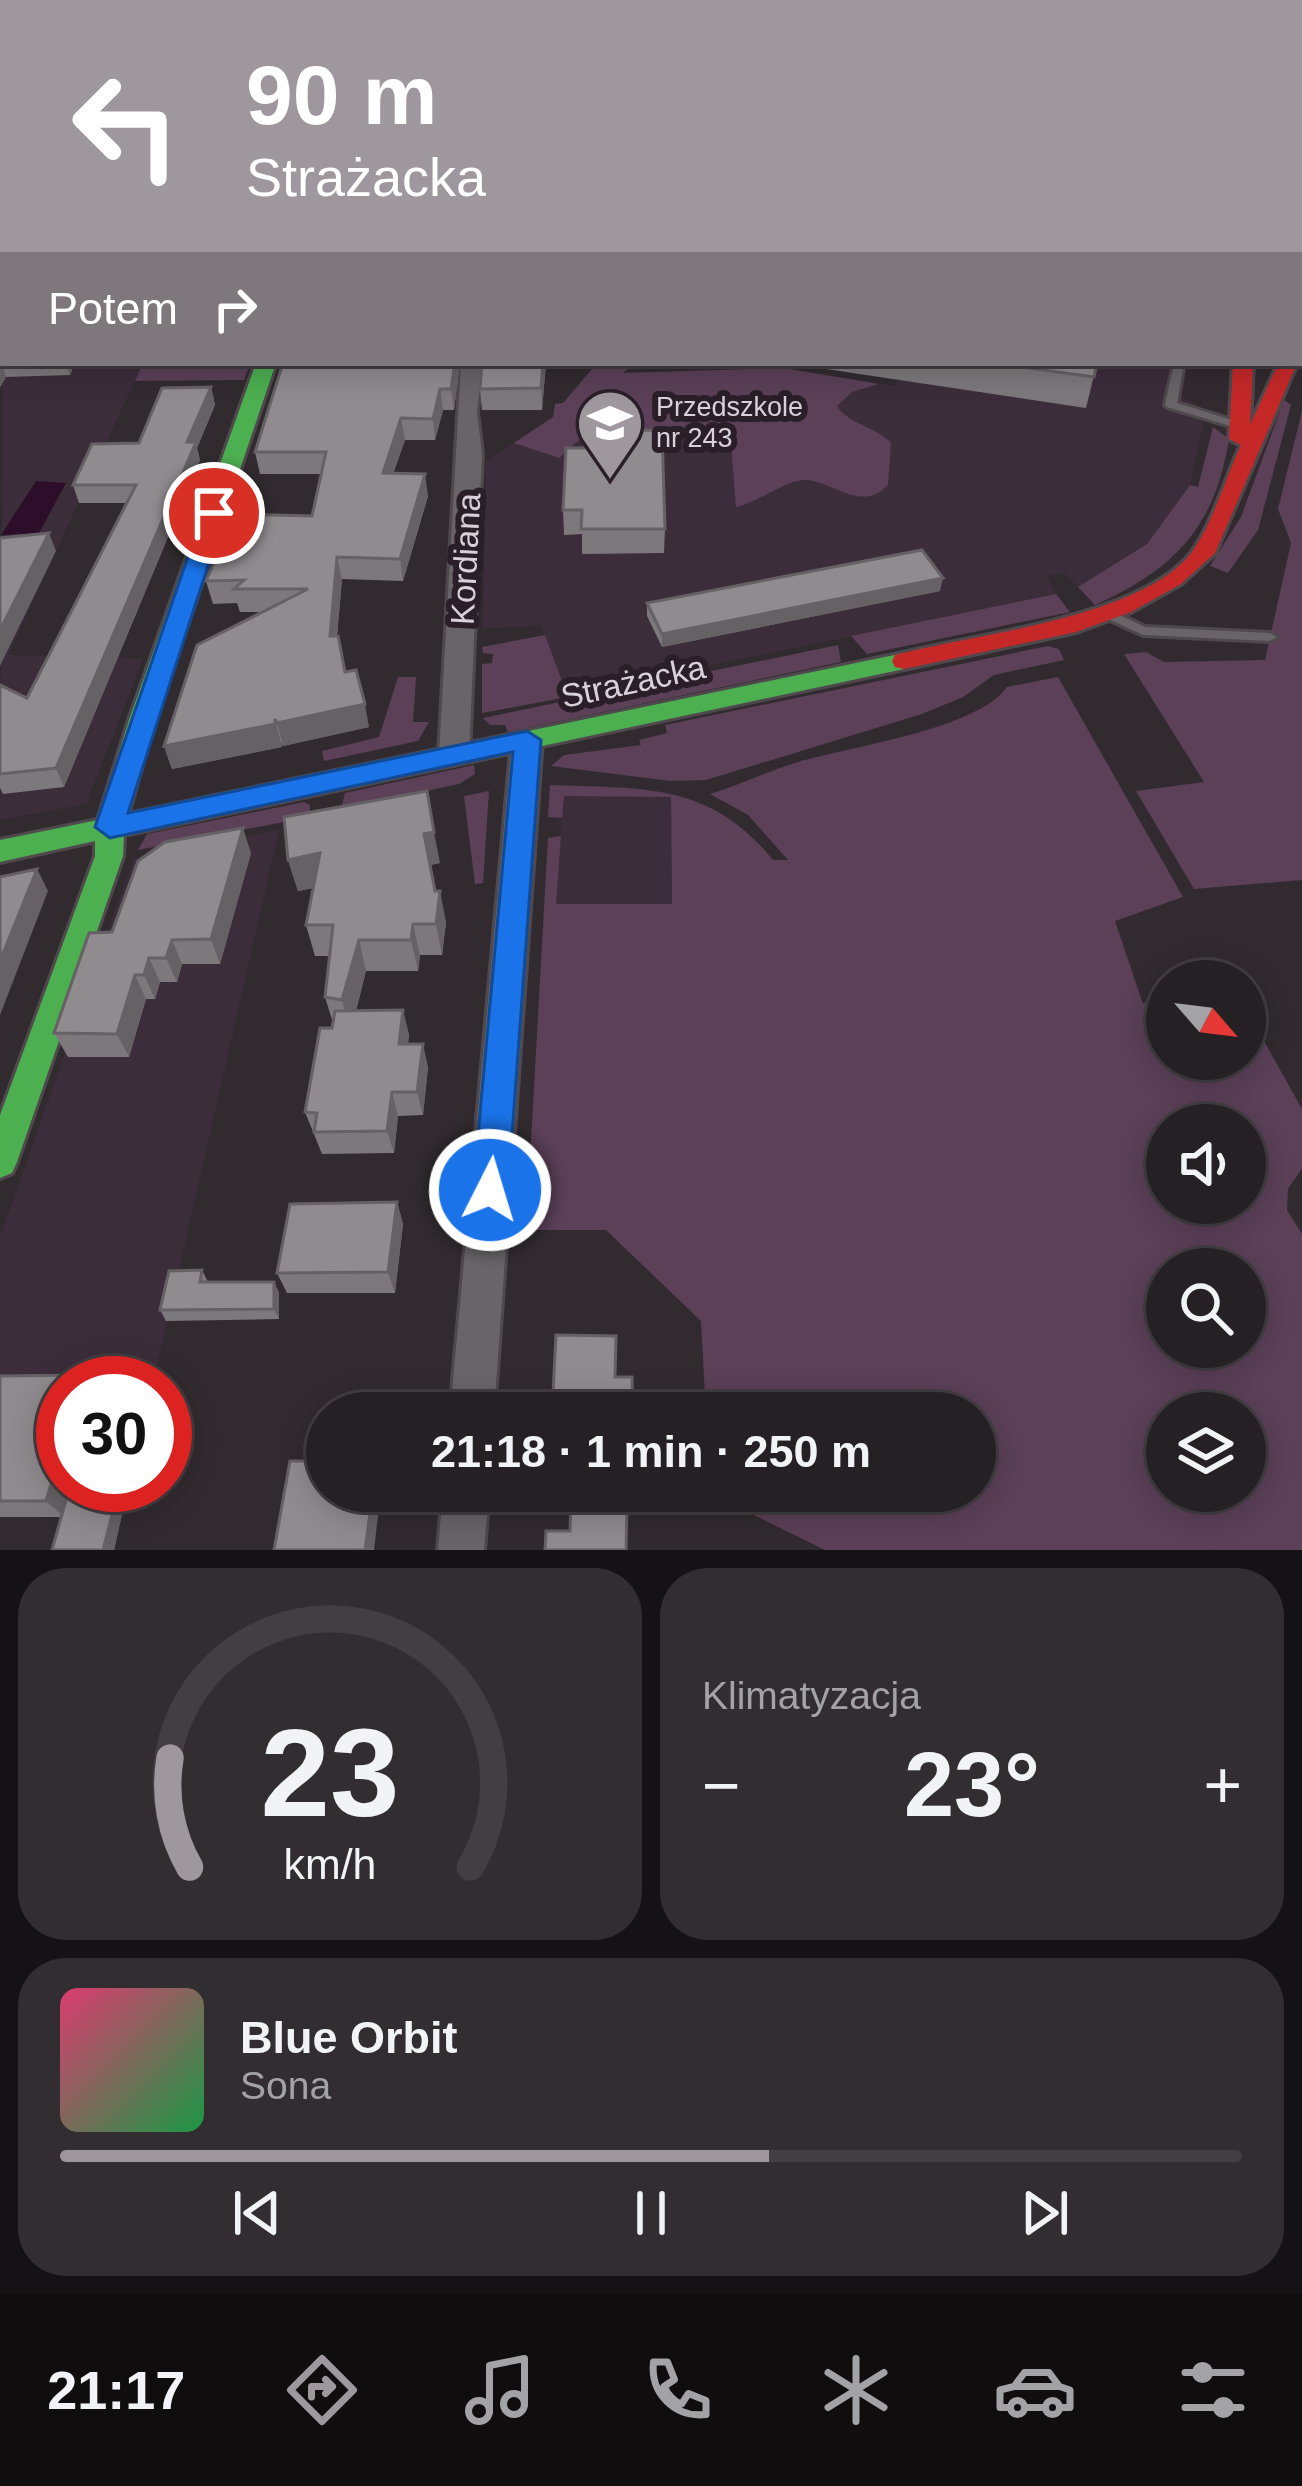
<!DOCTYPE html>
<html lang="pl">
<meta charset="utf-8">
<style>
body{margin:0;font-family:Helvetica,sans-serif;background:#312d31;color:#f1f3f6;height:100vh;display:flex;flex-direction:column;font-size:45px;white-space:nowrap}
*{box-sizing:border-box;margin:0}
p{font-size:39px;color:#a3a3a6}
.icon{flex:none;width:66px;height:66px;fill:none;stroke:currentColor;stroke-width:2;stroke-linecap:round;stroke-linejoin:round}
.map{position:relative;height:1550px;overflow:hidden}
.details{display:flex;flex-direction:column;gap:18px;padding:18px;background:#141214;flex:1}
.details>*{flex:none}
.banner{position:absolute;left:0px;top:0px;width:1302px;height:366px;box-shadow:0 6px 30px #0003,0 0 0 3px #423e41;background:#9e979d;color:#fff;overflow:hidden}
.needle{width:78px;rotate:118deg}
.tools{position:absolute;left:1146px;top:960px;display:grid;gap:24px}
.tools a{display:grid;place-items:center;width:120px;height:120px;border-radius:50%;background:#252024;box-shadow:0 6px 30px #0003,0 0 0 3px #423e41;font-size:60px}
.speed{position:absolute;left:36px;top:1356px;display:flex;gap:24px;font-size:60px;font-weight:700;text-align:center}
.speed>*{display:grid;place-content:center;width:156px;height:156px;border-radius:50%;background:#252024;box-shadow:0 6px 30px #0003,0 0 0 3px #423e41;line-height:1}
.speed .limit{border:18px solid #d22;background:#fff;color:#111}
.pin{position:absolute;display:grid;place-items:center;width:102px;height:102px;color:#fff;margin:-51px;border:6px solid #fff;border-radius:50%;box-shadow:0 3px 12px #0007}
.me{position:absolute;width:132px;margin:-66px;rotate:5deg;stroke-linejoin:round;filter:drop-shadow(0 0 9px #0008)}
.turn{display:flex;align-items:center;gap:42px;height:252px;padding:0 48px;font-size:54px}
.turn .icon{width:156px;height:156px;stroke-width:2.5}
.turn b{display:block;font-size:84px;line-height:102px}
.then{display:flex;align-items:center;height:114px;padding:0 48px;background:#0003;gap:24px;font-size:45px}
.big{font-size:90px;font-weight:600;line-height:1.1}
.details .card{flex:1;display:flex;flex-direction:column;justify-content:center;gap:18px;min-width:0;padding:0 42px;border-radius:48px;background:#312d31}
.details .dial{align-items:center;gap:0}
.dial svg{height:312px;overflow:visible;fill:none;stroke:#423e41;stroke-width:7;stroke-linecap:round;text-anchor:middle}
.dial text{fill:#f1f3f6;stroke:none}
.song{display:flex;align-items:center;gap:36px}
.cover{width:144px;height:144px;border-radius:18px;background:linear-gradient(135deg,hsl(340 70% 55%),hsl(140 70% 35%))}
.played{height:12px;border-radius:6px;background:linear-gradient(90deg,#9e979d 60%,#423e41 60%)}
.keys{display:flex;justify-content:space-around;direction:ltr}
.heat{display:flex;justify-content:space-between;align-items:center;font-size:66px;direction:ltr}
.details .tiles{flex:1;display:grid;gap:18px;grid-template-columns:1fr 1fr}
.card:last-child{grid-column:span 2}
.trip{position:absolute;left:306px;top:1392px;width:690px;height:120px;border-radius:60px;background:#252024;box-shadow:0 6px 30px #0003,0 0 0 3px #423e41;font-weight:600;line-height:120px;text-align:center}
.menu{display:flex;height:192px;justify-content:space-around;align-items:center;background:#0f0d0e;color:#a3a3a6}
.menu .icon{width:84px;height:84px}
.menu .selected{color:#9e979d}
.menu b{font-size:54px;color:#f1f3f6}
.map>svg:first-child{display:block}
.built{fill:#3c2d3a}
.green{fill:#5b4058;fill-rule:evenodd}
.water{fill:#2c0d2a}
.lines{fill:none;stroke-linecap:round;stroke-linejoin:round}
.lane-casing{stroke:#4f494e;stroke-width:6}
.street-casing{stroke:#4f494e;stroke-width:6}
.fast-casing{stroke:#4f494e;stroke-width:6}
.jam-casing{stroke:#4f494e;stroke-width:6}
.lane{fill:#686468;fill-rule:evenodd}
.street{fill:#686468;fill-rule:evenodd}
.fast{fill:#4caf50;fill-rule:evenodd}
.jam{fill:#c62828;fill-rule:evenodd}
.rail{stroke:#6d696c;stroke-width:4.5}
.wall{fill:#7c787b}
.shaded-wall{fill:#656164}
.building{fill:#908b8f;stroke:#656164;stroke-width:3}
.route{fill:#1a73e8;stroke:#114b97;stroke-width:3}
.labels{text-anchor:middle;stroke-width:12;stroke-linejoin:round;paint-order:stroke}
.far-poi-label{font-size:27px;fill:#d9d1d8;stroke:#2a1f28;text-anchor:start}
.street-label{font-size:33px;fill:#d9d1d8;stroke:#2a1f28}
</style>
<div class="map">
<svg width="1302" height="1550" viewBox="0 0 1302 1550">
<rect width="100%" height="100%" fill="#312b30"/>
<path class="built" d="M3,266V363H143L8,655L143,659L86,804L0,820Z
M905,363H1188L1182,396L1206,411L1190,485L1147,544L1078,587L1064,573L1047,576L1056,594L567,695L541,625L483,629L486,461L620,373L783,368L895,386Z
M563,796H671L672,904H556Z
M279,830L153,1383H63L0,1396V1237L134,858Z"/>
<path class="green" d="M748,0H1302V2L1299,20V3H742Z
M143,363H250L244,380L135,381Z
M597,363H636L623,373L783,368L879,384L852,392L837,406C848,424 875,426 891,443L888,485C862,512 837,484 808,480C787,478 758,503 736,507L731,442L695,419L670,450L611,451L579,440L559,458L514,443L553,417L555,404L563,403Z
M1284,400L1291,405L1258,530L1228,573L1210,566L1241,517Z
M1302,411V880L1194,889L1136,791L1204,782L1124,654L1146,652L1164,662L1265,660L1291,543L1278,509Z
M1213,427L1229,439C1215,527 1175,569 1095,605L1078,587L1147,544L1190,485L1198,487Z
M1056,594L1070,612L867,654L851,636Z
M545,635L568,697L482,713V664L492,663L493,654L483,653L482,647Z
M838,645L841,662L508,732L505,725H490L483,718Z
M1048,646L1059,649L1064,660L994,675L963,697L922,714L706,780L671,781L551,766L564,755L641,745L639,740L667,733L665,725Z
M398,677H416L413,722H429L418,741L324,761L322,751L379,737Z
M1058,677L1183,897L1115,921L1143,1004L1167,985V1059H1245V1007L1302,1109V1168L1288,1189L1287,1210L1302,1234V1550H825L723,1500L718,1491H975V1413H706L701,1321L606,1230H526L548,838L561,836L556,904H672L671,797L564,796L562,818L548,817L550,785C642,789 709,781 773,860H788L748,815L710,794C740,785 768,771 798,762C849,747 978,729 1007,687ZM1167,1125H1245V1203H1167ZM1167,1269H1245V1347H1167ZM1167,1413H1245V1491H1167Z
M474,765L475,774L459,784L341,809L345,793Z
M489,791L483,883L475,884L464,796Z
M304,802L310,805V817L138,850L147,834Z"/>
<path class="water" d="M36,481L66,483L39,533L1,535Z"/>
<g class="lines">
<g class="lane-casing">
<path id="lane" d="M514,0H522L518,3H510Z
M729,0H737L734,3H726Z
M0,23H3V27H0Z
M0,101H3V105H0Z
M1174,363H1184L1177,403L1248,425V429H1240L1167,407L1165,405Z
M1109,610L1145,627L1270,633L1277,637L1270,641L1143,635L1104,617L1102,614Z"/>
</g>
<g class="street-casing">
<path id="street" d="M461,363H483L477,412L482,454L469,755L454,765L439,755Z
M527,730L542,740L494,1413H450L512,740Z
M443,1491H489L484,1550H438Z"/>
</g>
<g class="fast-casing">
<path id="fast" d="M1302,165V192L1299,193V166Z
M1299,328L1302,329V342L1299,341Z
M256,363H276L155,720L128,814L904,653L916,661L904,669L124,835L123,856L17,1162L12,1173L0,1178V1115L95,856V841L0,862V840L98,820L129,720Z"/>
</g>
<g class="jam-casing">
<path id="jam" d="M3,242V252L0,253V243Z
M1233,363H1253L1250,425L1278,364L1295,368L1215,553L1181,584L1131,612L1076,632L904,669L895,667L892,661L895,655C972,634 1151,618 1196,546C1215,516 1226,477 1241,445L1229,439Z"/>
</g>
<use href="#lane" class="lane"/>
<use href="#street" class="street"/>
<use href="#fast" class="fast"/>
<use href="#jam" class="jam"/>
<path class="rail" d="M369,3L377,0
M411,3L418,0
M562,3L569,0
M619,3L625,0"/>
</g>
<path class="wall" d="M0,321L3,363H75L70,375L6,377L0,387Z
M460,363L454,410H443L435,440H405L393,473L428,496L403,581L342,579L337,636L346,672L369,727L283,746L281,742L282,747L172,769L164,746L264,612H240L237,603L213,604L206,581L312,516L322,474H260L255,452Z
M546,363L542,410H482L480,389Z
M786,363H1097L1086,408Z
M211,387L215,405L197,448L200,460L64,787L3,794L0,788V685L27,698L126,503H79L73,485L139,443Z
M566,448L665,529L664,553L582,554V534L564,535L563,510Z
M940,591L662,647L647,616V603Z
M251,853L220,964H182L177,982H160L155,999H146L129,1057H68L54,1033L112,932Z
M288,860L440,863L430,865L435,891L446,922L442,955H420L418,971H366L356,1011L409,1034L408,1044L428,1067L423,1115L398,1116L394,1153L322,1154L305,1112L333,1023L325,997L329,956H315L306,925L313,888L298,891Z
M397,1202L403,1224L395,1293H287L277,1273Z
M202,1270L208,1282L279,1292V1319L166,1321L160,1310Z
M0,1376L63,1485H73L126,1496L114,1550H52L61,1517H0Z
M658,1491L729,1501L728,1509L659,1510Z"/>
<path class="shaded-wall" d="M66,363H75L70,375Z
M455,363H460L454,410L451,389Z
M543,363H546L542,410L541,388Z
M2,364L6,377L0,387V367Z
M211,387L215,405L197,448L200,460L64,787L56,768Z
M440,389L443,410L435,440L433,419Z
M401,418L405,440L386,495L383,473Z
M425,474L428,496L403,581L400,559Z
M49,533L56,551L0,666V630Z
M337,557L342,579L335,659L330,636Z
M943,578L940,591L662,647V634Z
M365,704L369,727L283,746L277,723Z
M275,719L282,747L172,769L164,746Z
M243,828L251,853L220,964L211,939Z
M434,832L440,863L430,865L424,834Z
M320,853L329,885L298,891L288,860Z
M37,869L48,891L0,1015V961Z
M440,891L446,922L442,955L436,924Z
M413,924L420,955L418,971L411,940Z
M172,940L182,964L177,982L166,958Z
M359,940L366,971L350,1030L342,1000Z
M149,958L160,982L155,999L144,975Z
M135,975L146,999L129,1057L117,1034Z
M403,1010L409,1034L405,1068L399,1044Z
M423,1044L428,1067L423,1115L417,1092Z
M392,1092L398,1116L394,1153L387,1131Z
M397,1202L403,1224L395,1293L388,1272Z
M274,1282L279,1292V1319L274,1309Z
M63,1443V1485H73L64,1517L46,1501Z
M119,1488L126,1496L114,1550H103Z
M373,1491H381L374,1550H365Z"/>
<path class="building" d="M3,320V363H46L2,364L0,367V321Z
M283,363H455L451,389H440L433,419L401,418L383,473L425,474L400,559L337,557L330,636H338L345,672L356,670L365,704L277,723L275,719V724L164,746L197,645L308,589H234L244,580L206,581L235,514L312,516L326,452H255Z
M482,363H543L541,388L480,389Z
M993,363H1097L1094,377Z
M211,387L187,442H196L56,768L0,774V685L27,698L136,485H73L92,444L139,443L162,388Z
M662,430L665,529H581L582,510H563L566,448H585L586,431Z
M49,533L0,630V538Z
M922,550L943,578L662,634L647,603Z
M427,791L434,832L424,834L435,891H440L436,924H413L411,940H359L342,1000L325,997L333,925H306L320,853L288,860L284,817Z
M243,828L211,939L172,940L166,958H149L144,975H135L117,1034L54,1033L89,933L112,932L138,861L165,842Z
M37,869L0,961V877Z
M403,1010L399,1044H423L417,1092H392L387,1131L314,1132L317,1113L305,1112L320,1028H332L335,1011Z
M397,1202L388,1272L277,1273L290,1204Z
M202,1270L200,1282H274V1309L160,1310L169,1271Z
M556,1335L616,1336L615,1377H632L633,1413H552Z
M82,1375L80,1383H63V1443L46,1501H0V1376Z
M290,1461H327V1491H373L365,1550H274Z
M70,1486L119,1488L103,1550H52Z
M659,1491H724L729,1501L659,1502Z
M571,1503L627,1504L626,1550H545L546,1531H570Z"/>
<path class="route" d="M214,507L225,513L128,813L527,731L541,740L508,1190L503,1202L490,1207L478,1202L473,1190L513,752L110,838L95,827L203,513Z"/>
<defs>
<g id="school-pin" transform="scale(3.45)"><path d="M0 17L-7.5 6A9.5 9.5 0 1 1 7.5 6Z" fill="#9e979d" stroke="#2a1f28"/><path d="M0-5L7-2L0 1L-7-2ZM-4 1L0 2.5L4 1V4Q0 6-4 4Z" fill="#fff"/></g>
</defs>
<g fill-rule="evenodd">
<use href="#school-pin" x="610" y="423"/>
</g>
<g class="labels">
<g class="far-poi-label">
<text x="656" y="416">Przedszkole<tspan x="656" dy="31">nr 243</tspan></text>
</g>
<g class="street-label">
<text transform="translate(465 559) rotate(-87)" y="12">Kordiana</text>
<text transform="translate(633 681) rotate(-12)" y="12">Strażacka</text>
</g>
</g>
</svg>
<div class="tools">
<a><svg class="needle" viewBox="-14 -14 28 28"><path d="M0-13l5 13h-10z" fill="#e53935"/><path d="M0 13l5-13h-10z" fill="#a3a3a6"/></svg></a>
<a><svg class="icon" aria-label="sound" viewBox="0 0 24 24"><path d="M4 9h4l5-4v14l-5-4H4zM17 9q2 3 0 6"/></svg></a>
<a><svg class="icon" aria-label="search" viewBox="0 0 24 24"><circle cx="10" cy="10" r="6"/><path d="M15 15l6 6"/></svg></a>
<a><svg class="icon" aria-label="layers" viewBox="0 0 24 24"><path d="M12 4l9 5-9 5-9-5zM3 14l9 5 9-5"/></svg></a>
</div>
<div class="speed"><div class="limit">30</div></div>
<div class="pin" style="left:214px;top:513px;background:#d93025"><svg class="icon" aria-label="arrive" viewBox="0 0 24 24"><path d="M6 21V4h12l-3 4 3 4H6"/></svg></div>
<svg class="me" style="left:490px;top:1190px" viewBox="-20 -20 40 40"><circle r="17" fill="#1a73e8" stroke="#fff" stroke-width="3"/><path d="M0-11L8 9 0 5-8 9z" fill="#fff"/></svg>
<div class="trip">21:18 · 1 min · 250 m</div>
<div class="banner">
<div class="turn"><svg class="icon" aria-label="left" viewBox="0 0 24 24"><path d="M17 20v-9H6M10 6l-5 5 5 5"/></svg><div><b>90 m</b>Strażacka</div></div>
<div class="then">Potem<svg class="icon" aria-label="right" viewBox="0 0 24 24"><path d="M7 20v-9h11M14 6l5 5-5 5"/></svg></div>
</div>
</div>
<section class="details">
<div class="tiles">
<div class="card dial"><svg viewBox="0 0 100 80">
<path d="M14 69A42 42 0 1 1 86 69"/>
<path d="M14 69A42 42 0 0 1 9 41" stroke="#9e979d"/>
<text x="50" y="56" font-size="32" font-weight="700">23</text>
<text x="50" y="72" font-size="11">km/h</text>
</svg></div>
<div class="card"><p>Klimatyzacja</p>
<div class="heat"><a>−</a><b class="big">23°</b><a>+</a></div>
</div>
<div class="card">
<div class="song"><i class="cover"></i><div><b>Blue Orbit</b><p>Sona</p></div></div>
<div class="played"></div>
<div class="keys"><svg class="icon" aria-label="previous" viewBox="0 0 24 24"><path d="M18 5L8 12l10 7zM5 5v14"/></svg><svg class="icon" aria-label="pause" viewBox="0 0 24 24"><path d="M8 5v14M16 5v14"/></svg><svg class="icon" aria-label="next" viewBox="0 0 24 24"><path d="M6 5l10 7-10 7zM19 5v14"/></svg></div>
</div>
</div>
</section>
<nav class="menu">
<b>21:17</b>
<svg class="icon selected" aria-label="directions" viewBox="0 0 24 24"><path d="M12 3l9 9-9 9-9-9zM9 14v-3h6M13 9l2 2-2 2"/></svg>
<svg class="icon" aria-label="music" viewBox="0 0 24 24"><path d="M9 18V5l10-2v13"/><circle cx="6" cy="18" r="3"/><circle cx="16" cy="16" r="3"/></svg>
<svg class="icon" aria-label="phone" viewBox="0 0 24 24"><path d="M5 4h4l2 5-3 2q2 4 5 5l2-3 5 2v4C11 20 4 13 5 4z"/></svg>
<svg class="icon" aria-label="climate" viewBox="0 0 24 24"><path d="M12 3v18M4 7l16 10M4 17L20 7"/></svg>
<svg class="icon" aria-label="car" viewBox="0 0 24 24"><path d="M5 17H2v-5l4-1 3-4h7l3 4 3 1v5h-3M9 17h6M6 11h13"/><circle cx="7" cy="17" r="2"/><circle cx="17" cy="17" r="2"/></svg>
<svg class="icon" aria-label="filters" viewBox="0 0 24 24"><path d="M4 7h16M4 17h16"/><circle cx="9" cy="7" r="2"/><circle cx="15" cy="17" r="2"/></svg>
</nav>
